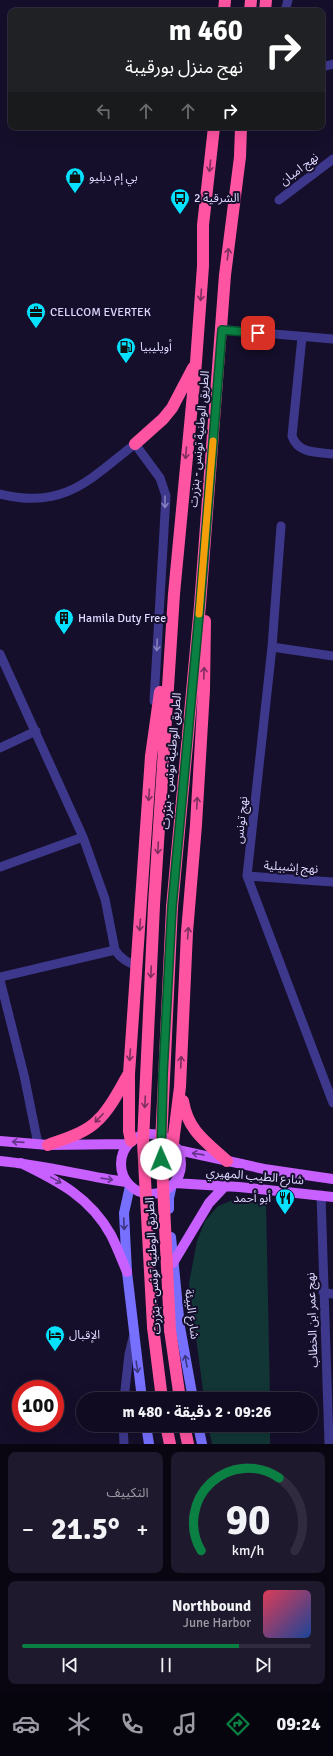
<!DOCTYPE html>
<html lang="ar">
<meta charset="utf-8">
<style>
body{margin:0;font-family:Signika,"Noto Sans Arabic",sans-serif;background:#1e192d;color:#f1f3f6;direction:rtl;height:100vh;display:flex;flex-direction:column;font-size:15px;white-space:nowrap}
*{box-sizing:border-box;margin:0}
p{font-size:13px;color:#9c9ba5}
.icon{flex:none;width:22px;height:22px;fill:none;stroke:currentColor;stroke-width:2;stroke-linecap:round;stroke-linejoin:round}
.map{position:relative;height:1444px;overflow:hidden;direction:ltr}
.side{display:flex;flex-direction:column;gap:8px;padding:8px;background:#090612;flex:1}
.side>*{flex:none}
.hud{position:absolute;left:8px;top:8px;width:317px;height:122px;border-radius:8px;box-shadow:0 4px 16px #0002,0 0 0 1px #302b3e;direction:rtl;background:#202124;color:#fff;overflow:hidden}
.speed{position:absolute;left:12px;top:1380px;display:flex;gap:8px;font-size:20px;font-weight:700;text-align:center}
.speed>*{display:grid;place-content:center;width:52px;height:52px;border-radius:50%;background:#100b20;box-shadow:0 4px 16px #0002,0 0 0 1px #302b3e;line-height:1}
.speed .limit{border:6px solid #d22;background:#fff;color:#111}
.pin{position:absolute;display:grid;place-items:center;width:34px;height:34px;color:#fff;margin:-17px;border-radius:8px;box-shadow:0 2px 6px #0006}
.me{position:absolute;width:44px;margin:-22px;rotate:359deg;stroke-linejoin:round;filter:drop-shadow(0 0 3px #0008)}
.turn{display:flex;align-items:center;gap:14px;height:84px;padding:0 16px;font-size:18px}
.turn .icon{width:52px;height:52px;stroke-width:2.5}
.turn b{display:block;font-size:28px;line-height:34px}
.lanes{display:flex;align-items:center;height:38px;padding:0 16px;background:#0003;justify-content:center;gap:20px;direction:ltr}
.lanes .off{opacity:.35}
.big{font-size:30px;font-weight:700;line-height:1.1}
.side .widget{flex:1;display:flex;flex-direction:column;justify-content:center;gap:6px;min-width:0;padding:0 14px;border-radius:8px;background:#1e192d}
.side .dial{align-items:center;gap:0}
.dial svg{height:104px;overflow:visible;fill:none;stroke:#302b3e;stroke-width:7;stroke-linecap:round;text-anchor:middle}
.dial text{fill:#f1f3f6;stroke:none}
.song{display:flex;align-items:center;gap:12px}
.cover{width:48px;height:48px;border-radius:6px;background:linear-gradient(135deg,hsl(350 70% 55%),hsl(220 70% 35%))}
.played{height:4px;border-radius:2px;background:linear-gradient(90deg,#0b8043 75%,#302b3e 75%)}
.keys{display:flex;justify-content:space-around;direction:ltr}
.heat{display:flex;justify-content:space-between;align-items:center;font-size:22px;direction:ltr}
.side .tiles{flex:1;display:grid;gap:8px;grid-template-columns:1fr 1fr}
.widget:last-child{grid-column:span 2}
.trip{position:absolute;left:76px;top:1392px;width:242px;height:40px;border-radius:20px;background:#100b20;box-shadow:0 4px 16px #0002,0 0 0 1px #302b3e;font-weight:700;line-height:40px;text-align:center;direction:rtl}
.tabs{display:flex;height:64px;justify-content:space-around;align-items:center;background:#06040d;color:#9c9ba5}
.tabs .icon{width:28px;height:28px}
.tabs .on{color:#0b8043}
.tabs b{font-size:18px;color:#f1f3f6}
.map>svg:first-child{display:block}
.green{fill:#123535}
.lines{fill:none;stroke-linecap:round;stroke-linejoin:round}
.street{stroke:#3d388c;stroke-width:9}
.secondary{stroke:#7770ff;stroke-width:10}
.primary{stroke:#c760ff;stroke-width:10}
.highway{stroke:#ff54a2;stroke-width:12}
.highway-bridge{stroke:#ff54a2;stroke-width:12}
.oneway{stroke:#7e2e61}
.oneway2{stroke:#8580c0}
.oneway3{stroke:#65338a}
.oneway4{stroke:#3c3680}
.route-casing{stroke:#07532c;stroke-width:10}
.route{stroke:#0b8043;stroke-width:7}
.slow{stroke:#f59e0b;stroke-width:7}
.labels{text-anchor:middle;stroke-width:4;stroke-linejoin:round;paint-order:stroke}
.street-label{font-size:12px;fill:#ded9ff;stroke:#150f2b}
.poi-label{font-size:12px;fill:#ded9ff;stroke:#150f2b;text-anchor:start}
</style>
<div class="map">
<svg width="333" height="1444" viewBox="0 0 333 1444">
<rect width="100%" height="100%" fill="#150f2b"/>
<path class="green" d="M240,1197L266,1201L270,1399H204L189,1283L197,1241L205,1221L218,1206Z
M208,1425H270V1444H212Z"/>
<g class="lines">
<path class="street" d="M285,11L288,0
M322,67L333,64
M279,200L333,159
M228,330L333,339
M302,337L292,436C298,454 317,452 333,454
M0,494C64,510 89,480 135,444L160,478L166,496L154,701
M281,526L272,647L247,876L333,1103
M272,647L333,656
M0,654L83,837L105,899L115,950L0,977
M0,748L36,731
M0,867L83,837
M247,876L333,882
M115,950C121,959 127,962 137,966
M0,980L24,1075L38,1144
M321,1195L329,1444
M323,1292L333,1294
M124,1399L129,1354L133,1338
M123,1425L124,1444"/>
<path class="secondary" d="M130,1186L124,1213L127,1272L142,1399
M169,1209V1198L172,1185
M171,1237L180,1327L193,1399
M146,1425L149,1444
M198,1425L202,1444"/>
<path class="primary" d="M121 1164a30 30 0 1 1 60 0a30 30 0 1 1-60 0Z
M0,1141L48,1145L127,1144
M178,1150L264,1169L333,1179
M0,1161C43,1165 84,1176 126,1182
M21,1163C58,1181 90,1197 111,1235C117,1247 122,1260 127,1272
M174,1183L239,1187L333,1197
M173,1263L209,1203L225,1186"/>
<path class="highway" d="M224,11L225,0
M250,11L251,0
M265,11L266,0
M135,444L163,419L172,408L193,368
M154,905L174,594L196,362L203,266V225L214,127
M172,907L200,605L225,275L240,157L241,127
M183,1101C188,1131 206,1142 227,1161
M131,1141L129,1131V1074L151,756L160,692
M173,1143L180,1087L187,932L196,825L204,690L205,621
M48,1145C64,1139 86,1133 98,1120C111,1108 119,1090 128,1075
M153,1327L162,1399
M170,1330L180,1399
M166,1425L170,1444
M184,1425L188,1444"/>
<path class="highway-bridge" d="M153,1327L143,1142L154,905
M170,1330L161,1143L172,907"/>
</g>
<defs><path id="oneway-shaft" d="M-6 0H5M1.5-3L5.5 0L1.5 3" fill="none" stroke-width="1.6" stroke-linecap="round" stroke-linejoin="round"/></defs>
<g class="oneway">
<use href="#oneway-shaft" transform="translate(210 166) rotate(96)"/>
<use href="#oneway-shaft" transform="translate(228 254) rotate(-83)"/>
<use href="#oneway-shaft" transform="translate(201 295) rotate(94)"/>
<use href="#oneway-shaft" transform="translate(186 453) rotate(95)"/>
<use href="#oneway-shaft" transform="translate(204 673) rotate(-88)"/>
<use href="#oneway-shaft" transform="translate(149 795) rotate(94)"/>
<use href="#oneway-shaft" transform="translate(197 803) rotate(-87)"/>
<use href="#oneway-shaft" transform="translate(158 848) rotate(93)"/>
<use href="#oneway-shaft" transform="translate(140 925) rotate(94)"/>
<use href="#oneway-shaft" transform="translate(188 933) rotate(-86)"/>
<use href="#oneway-shaft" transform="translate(151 972) rotate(93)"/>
<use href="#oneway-shaft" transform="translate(130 1055) rotate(94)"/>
<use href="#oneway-shaft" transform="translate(181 1062) rotate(-87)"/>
<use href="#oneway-shaft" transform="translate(145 1102) rotate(93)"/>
<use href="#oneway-shaft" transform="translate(99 1118) rotate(134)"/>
</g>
<g class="oneway2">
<use href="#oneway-shaft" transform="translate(165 502) rotate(90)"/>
<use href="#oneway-shaft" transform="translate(157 645) rotate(93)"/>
</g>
<g class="oneway3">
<use href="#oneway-shaft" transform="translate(18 1142) rotate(-176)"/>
<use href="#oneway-shaft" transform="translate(198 1154) rotate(-172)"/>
<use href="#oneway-shaft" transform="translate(107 1179) rotate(8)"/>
<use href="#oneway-shaft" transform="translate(56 1180) rotate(29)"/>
</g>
<g class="oneway4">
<use href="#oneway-shaft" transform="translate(124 1224) rotate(87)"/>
<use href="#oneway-shaft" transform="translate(186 1361) rotate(-100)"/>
<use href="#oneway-shaft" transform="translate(137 1367) rotate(82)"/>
</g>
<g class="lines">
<g class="route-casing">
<path id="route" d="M161,1159L163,1074L172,907L200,605L222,330L258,333"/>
</g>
<use href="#route" class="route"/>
<path class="slow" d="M199,614L213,441"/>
</g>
<defs>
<g id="shop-pin" transform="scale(1)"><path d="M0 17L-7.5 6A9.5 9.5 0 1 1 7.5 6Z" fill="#05e1ff" stroke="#150f2b"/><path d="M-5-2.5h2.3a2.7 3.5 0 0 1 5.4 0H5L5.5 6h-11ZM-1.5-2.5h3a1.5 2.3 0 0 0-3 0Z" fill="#111"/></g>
<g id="bus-pin" transform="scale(1)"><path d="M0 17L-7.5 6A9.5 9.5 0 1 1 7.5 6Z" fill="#05e1ff" stroke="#150f2b"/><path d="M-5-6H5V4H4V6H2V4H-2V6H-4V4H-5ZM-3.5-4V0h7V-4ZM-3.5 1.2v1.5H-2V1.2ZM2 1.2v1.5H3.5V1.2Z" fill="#111"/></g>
<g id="office-pin" transform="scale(1)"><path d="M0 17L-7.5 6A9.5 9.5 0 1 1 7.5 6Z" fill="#05e1ff" stroke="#150f2b"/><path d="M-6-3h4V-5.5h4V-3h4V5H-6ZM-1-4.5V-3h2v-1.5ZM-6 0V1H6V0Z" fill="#111"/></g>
<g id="fuel-pin" transform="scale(1)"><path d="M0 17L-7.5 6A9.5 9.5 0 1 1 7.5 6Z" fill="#05e1ff" stroke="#150f2b"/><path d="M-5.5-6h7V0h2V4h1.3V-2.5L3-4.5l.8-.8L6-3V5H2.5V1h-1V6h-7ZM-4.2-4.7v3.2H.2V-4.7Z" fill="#111"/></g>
<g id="building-pin" transform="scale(1)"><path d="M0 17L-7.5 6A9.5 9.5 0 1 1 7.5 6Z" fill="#05e1ff" stroke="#150f2b"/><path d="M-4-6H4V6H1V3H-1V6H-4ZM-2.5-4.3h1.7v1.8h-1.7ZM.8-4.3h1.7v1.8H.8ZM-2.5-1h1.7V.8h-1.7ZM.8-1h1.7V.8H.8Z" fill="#111"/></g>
<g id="restaurant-pin" transform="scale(1)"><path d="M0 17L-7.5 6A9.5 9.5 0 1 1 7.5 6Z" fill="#05e1ff" stroke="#150f2b"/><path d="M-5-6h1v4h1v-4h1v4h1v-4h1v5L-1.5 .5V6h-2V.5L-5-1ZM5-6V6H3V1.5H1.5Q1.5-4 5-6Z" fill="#111"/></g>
<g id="hotel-pin" transform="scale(1)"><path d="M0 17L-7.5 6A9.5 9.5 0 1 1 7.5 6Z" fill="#05e1ff" stroke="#150f2b"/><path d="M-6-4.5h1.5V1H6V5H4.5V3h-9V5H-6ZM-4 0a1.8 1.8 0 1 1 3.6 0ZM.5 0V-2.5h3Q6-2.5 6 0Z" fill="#111"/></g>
</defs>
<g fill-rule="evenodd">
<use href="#shop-pin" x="75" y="177"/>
<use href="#bus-pin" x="180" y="198"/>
<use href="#office-pin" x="36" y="312"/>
<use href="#fuel-pin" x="126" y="347"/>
<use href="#building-pin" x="64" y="618"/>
<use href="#restaurant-pin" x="285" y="1198"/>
<use href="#hotel-pin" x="55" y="1335"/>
</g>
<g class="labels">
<g class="street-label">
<text transform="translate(299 169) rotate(-37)" y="4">نهج امبان</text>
<text transform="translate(199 439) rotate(-85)" y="4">الطريق الوطنية تونس - بنزرت</text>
<text transform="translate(171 761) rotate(-85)" y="4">الطريق الوطنية تونس - بنزرت</text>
<text transform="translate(241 820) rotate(-84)" y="4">نهج تونس</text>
<text transform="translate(291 867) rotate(4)" y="4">نهج إشبيلية</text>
<text transform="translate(255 1176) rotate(5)" y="4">شارع الطيب المهيري</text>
<text transform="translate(153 1266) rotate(-93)" y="4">الطريق الوطنية تونس - بنزرت</text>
<text transform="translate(192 1314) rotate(83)" y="4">شارع البيئة</text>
<text transform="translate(312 1320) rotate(-92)" y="4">نهج عمر ابن الخطاب</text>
</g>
<g class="poi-label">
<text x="89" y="181">بي إم دبليو</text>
<text x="194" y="202">الشرقية 2</text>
<text x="50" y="316">CELLCOM EVERTEK</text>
<text x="140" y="351">أويليبيا</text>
<text x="78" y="622">Hamila Duty Free</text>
<text x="271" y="1202" text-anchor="end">أبو أحمد</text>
<text x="69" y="1339">الإقبال</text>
</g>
</g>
</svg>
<div class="speed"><div class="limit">100</div></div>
<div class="pin" style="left:258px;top:333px;background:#d93025"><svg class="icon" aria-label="arrive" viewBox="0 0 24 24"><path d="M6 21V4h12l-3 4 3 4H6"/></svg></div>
<svg class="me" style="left:161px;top:1159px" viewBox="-20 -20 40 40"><circle r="19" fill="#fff"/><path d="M0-13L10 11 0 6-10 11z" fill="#0b8043"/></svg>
<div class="trip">09:26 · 2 دقيقة · 480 m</div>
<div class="hud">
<div class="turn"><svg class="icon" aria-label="right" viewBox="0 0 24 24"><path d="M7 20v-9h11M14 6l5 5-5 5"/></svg><div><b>460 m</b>نهج منزل بورقيبة</div></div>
<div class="lanes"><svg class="icon off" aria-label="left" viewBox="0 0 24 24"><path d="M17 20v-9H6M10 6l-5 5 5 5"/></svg><svg class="icon off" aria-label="ahead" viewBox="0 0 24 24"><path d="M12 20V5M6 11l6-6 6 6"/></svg><svg class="icon off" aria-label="ahead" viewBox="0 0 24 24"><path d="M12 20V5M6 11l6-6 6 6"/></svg><svg class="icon" aria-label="right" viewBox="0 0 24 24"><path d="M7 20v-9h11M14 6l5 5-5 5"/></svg></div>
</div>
</div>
<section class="side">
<div class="tiles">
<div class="widget dial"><svg viewBox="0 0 100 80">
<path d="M14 69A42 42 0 1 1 86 69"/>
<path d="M14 69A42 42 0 0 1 74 13" stroke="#0b8043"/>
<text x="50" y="56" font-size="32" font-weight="700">90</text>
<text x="50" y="72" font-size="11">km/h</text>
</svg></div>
<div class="widget"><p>التكييف</p>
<div class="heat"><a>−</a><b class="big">21.5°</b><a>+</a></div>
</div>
<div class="widget">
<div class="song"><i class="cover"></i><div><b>Northbound</b><p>June Harbor</p></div></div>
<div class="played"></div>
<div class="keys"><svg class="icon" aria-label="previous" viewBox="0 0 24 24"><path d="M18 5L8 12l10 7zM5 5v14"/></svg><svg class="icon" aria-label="pause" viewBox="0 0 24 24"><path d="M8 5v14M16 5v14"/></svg><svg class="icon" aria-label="next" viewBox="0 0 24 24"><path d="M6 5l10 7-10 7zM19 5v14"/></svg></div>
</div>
</div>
</section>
<nav class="tabs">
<b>09:24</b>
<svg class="icon on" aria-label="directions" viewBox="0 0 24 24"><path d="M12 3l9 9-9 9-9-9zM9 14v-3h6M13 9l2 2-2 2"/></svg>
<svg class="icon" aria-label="music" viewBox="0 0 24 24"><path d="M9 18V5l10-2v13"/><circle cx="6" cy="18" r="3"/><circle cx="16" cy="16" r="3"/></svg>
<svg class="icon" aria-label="phone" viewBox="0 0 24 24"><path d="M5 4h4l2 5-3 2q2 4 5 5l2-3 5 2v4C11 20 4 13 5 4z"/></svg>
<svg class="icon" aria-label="climate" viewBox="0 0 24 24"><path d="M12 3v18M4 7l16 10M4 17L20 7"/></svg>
<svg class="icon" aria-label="car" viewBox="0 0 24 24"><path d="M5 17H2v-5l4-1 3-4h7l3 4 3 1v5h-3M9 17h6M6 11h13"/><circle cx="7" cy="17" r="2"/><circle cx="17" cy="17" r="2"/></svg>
</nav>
